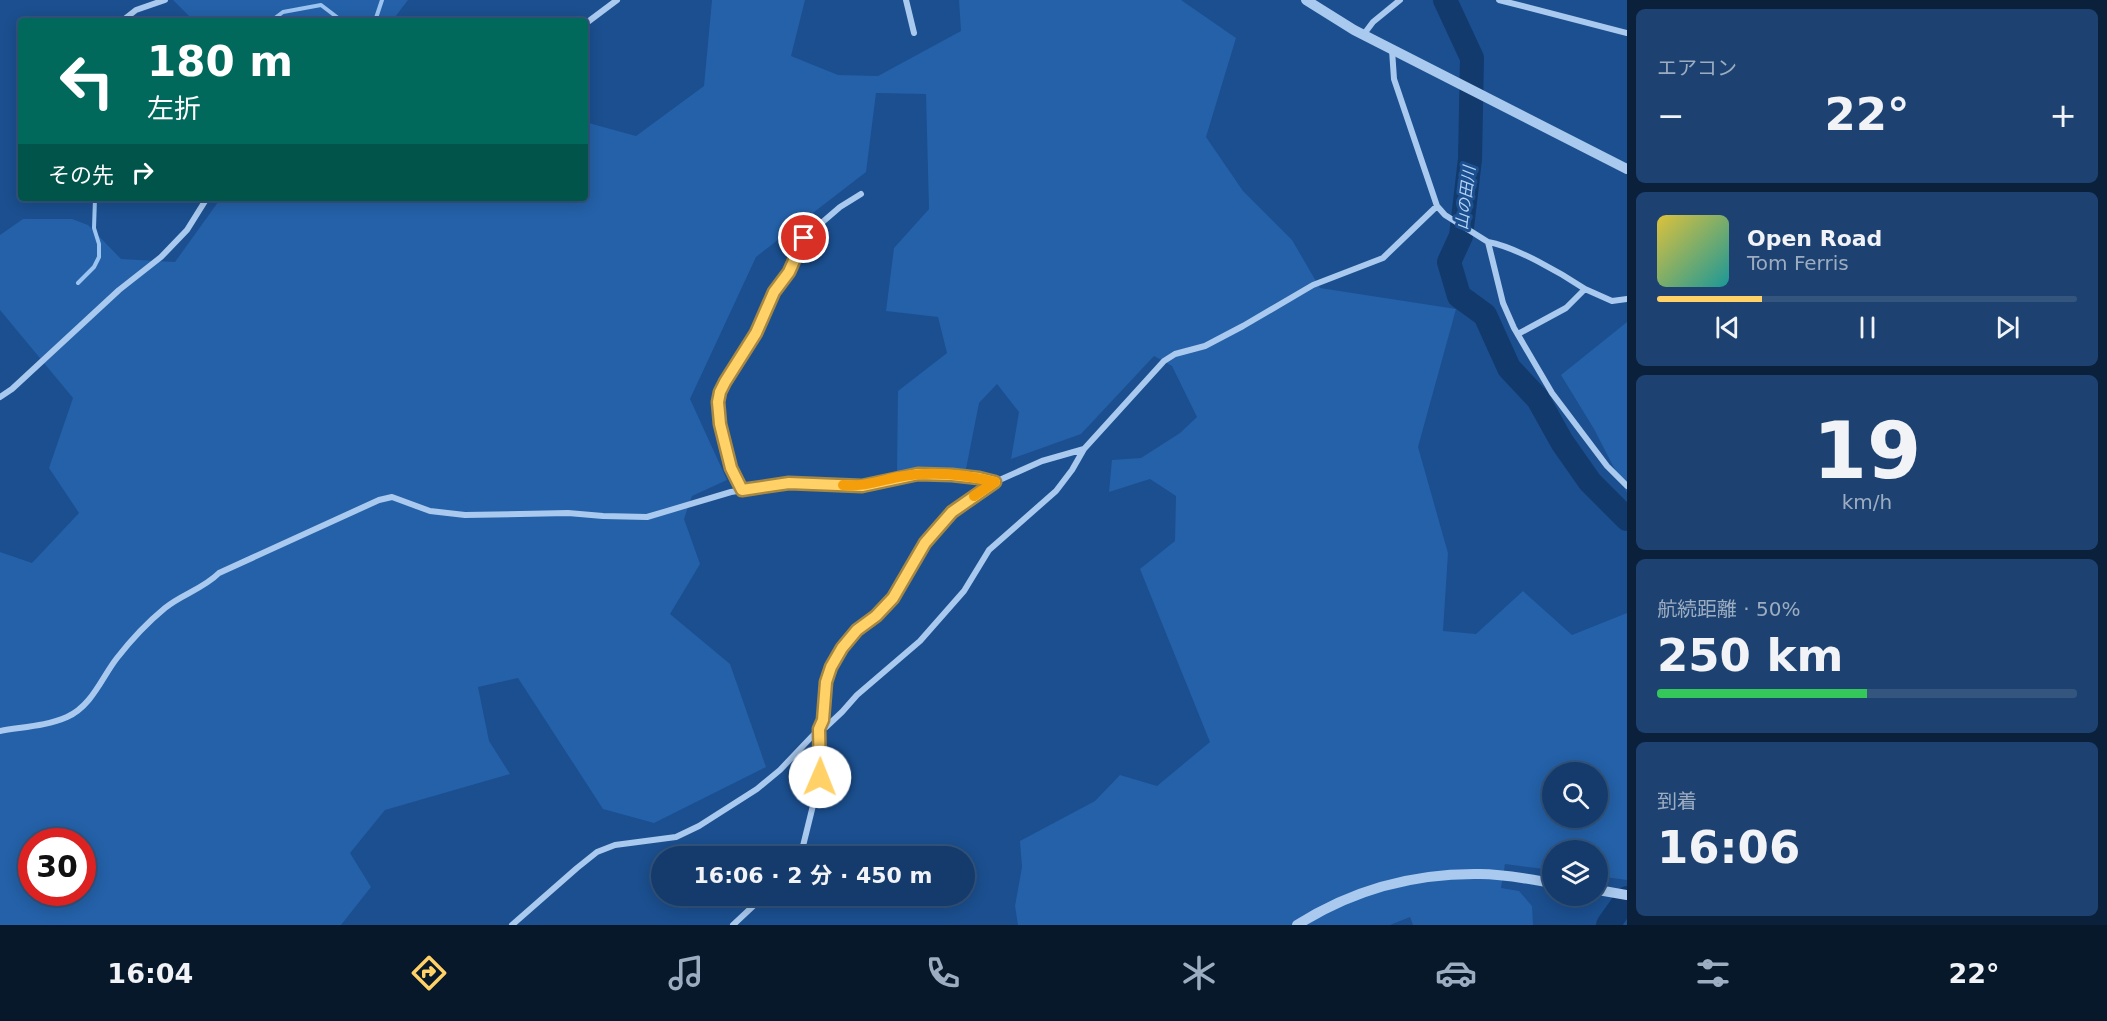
<!DOCTYPE html>
<html lang="ja">
<meta charset="utf-8">
<style>
body{margin:0;font-family:"DejaVu Sans","Noto Sans JP",sans-serif;background:#1d4271;color:#f1f3f6;height:100vh;display:flex;flex-direction:column;font-size:22px;white-space:nowrap}
*{box-sizing:border-box;margin:0}
p{font-size:20px;color:#9dadc1}
.icon{flex:none;width:33px;height:33px;fill:none;stroke:currentColor;stroke-width:2;stroke-linecap:round;stroke-linejoin:round}
.map{position:relative;flex:1;overflow:hidden}
.side{display:flex;flex-direction:column;gap:9px;padding:9px;background:#0b203b;width:480px}
.side>*{flex:none}
.guide{position:absolute;left:18px;top:18px;width:570px;height:183px;border-radius:6px;box-shadow:0 3px 15px #0003,0 0 0 2px #33557e;background:#00695c;color:#fff;overflow:hidden}
.fabs{position:absolute;left:1542px;top:762px;display:grid;gap:12px}
.fabs a{display:grid;place-items:center;width:66px;height:66px;border-radius:50%;background:#143b6b;box-shadow:0 3px 15px #0003,0 0 0 2px #33557e;font-size:30px}
.speed{position:absolute;left:18px;top:828px;display:flex;gap:12px;font-size:30px;font-weight:700;text-align:center}
.speed>*{display:grid;place-content:center;width:78px;height:78px;border-radius:50%;background:#143b6b;box-shadow:0 3px 15px #0003,0 0 0 2px #33557e;line-height:1}
.speed .limit{border:9px solid #d22;background:#fff;color:#111}
.pin{position:absolute;display:grid;place-items:center;width:51px;height:51px;color:#fff;margin:-26px;border:3px solid #fff;border-radius:50%;box-shadow:0 2px 6px #0007}
.me{position:absolute;width:66px;margin:-33px;rotate:1deg;stroke-linejoin:round;filter:drop-shadow(0 0 4px #0008)}
.turn{display:flex;align-items:center;gap:21px;height:126px;padding:0 30px;font-size:27px}
.turn .icon{width:78px;height:78px;stroke-width:2.5}
.turn b{display:block;font-size:42px;line-height:51px}
.then{display:flex;align-items:center;height:57px;padding:0 30px;background:#0003;gap:12px;font-size:22px}
.big{font-size:45px;font-weight:700;line-height:1.1}
.side .card{flex:1;display:flex;flex-direction:column;justify-content:center;gap:9px;min-width:0;padding:0 21px;border-radius:9px;background:#1d4271}
.side .dial{align-items:center;gap:0}
.dial b{font-size:78px;line-height:1}
.song{display:flex;align-items:center;gap:18px}
.cover{width:72px;height:72px;border-radius:9px;background:linear-gradient(135deg,hsl(50 70% 55%),hsl(180 70% 35%))}
.played{height:6px;border-radius:3px;background:linear-gradient(90deg,#ffd166 25%,#33557e 25%)}
.keys{display:flex;justify-content:space-around;direction:ltr}
.heat{display:flex;justify-content:space-between;align-items:center;font-size:33px;direction:ltr}
.charge{height:9px;border-radius:4px;background:linear-gradient(90deg,#34c759 50%,#33557e 0)}
.trip{position:absolute;left:651px;top:846px;width:324px;height:60px;border-radius:30px;background:#143b6b;box-shadow:0 3px 15px #0003,0 0 0 2px #33557e;font-weight:700;line-height:60px;text-align:center}
.tab-bar{display:flex;height:96px;justify-content:space-around;align-items:center;background:#08182b;color:#9dadc1}
.tab-bar .icon{width:42px;height:42px}
.tab-bar .active{color:#ffd166}
.tab-bar b{font-size:27px;color:#f1f3f6}
main{display:flex;flex:1;min-height:0}
.map>svg:first-child{display:block}
.green{fill:#2461a8;fill-rule:evenodd}
.lines{fill:none;stroke-linecap:round;stroke-linejoin:round}
.stream{stroke:#9cc4f0;stroke-width:4}
.river{stroke:#123a6d;stroke-width:24}
.minor{stroke:#a9c9ee;stroke-width:6}
.tertiary{stroke:#a9c9ee;stroke-width:10}
.route-casing{stroke:#a68842;stroke-width:15}
.route{stroke:#ffd166;stroke-width:10}
.slow{stroke:#f59e0b;stroke-width:10}
.labels{text-anchor:middle;stroke-width:6;stroke-linejoin:round;paint-order:stroke}
.water-label{font-size:16px;font-style:italic;fill:#b5d3f5;stroke:#1b4f8f}
</style>
<main>
<div class="map">
<svg width="1627" height="925" viewBox="0 0 1627 925">
<rect width="100%" height="100%" fill="#1b4f8f"/>
<path class="green" d="M173,0H408L392,21H194Z
M712,0H805L791,56L838,75L878,76L961,31L959,0H1181L1236,38L1206,137L1243,191L1292,240L1320,288L1456,309L1418,447L1448,553L1443,631L1476,634L1523,591L1572,635L1627,613V880L1598,876V850H1552V870L1505,864L1501,888L1519,891L1532,906L1533,925H1413L1410,917L1390,925H1018L1015,906L1022,867L1020,841L1095,801L1120,775L1157,786L1210,742L1140,569L1175,541L1176,496L1150,479L1109,492L1112,460L1141,458L1180,433L1197,417L1172,366L1154,356L1081,434L1011,459L1019,412L997,384L979,403L966,469L897,471L898,391L947,353L938,317L886,311L894,248L929,209L926,94L876,93L866,172L756,257L690,399L727,480L692,496L684,519L700,564L670,614L730,664L766,767L654,823L603,809L518,678L478,687L489,741L510,774L385,810L350,853L371,887L341,925H0V552L32,563L79,513L49,468L73,398L0,310V235L23,219H72L88,225L121,259L175,262L221,198H585V122L636,136L704,86ZM1552,772H1598V818H1552ZM32,842H82V892H32Z
M1627,322V493L1594,429L1561,375Z"/>
<g class="lines">
<path class="stream" d="M271,21L283,12L321,5L342,21
M375,21L382,0
M78,283L94,267L99,257V244L94,228L95,198"/>
<path class="river" d="M1445,0L1472,58L1470,159L1461,236L1449,262L1459,296L1485,315L1509,368L1538,399L1562,442L1590,482L1627,519
M1608,925L1627,898"/>
<path class="minor" d="M906,0L914,33
M1499,0L1627,33
M122,21L136,10L165,0
M585,24L617,0
M1364,34L1373,22L1400,0
M1392,50L1394,79L1437,206L1445,215L1488,242L1503,303L1514,328L1552,393L1607,466L1627,486
M1488,242C1516,247 1561,273 1585,289
M1518,334L1566,308L1585,289L1612,301L1627,299
M0,397L12,389L119,290L161,257L187,230L207,198
M742,490L731,468L720,425L718,402L720,392L725,382L756,333L774,292L794,263L804,238L840,207L861,194
M0,731C22,727 47,726 67,717C92,706 102,677 117,658C131,640 148,622 165,608C182,594 203,589 219,573L379,500L392,497L430,511L465,515L568,513L603,516L647,517L731,492L789,483L862,486L918,475H952L979,478L995,482L1042,461L1084,449
M798,856L802,850L820,777L819,729L826,727L842,712L857,695L920,641L964,591L989,550L1056,491L1072,470L1084,449L1164,361L1175,354L1205,346L1243,326L1313,285L1383,258L1437,206
M512,925L577,868L597,852L615,845L676,837L699,826L757,789L780,770L819,729C828,709 822,686 832,666C838,653 847,638 859,629C871,619 883,610 893,598C905,582 912,562 923,546C942,518 968,500 995,482
M733,925L764,896"/>
<path class="tertiary" d="M1306,0L1354,30L1627,169
M1598,890L1627,895
M1297,925C1352,890 1415,873 1480,874C1504,874 1529,879 1552,883"/>
</g>
<g class="lines">
<g class="route-casing">
<path id="route" d="M804,238L789,272L774,292L756,333L725,382L720,392L718,402L720,424L731,468L742,490L789,483L862,486L918,474L952,475L979,478L995,482L952,512L925,543L893,598L876,616L857,630L842,648L831,667L826,682L823,720L819,729L820,777"/>
</g>
<use href="#route" class="route"/>
<path class="slow" d="M843,485C863,487 879,481 898,477C929,471 964,474 995,482L974,496"/>
</g>
<g class="labels">
<g class="water-label">
<text transform="translate(1465 198) rotate(-83)" y="6">山の田川</text>
</g>
</g>
</svg>
<div class="fabs">
<a><svg class="icon" aria-label="search" viewBox="0 0 24 24"><circle cx="10" cy="10" r="6"/><path d="M15 15l6 6"/></svg></a>
<a><svg class="icon" aria-label="layers" viewBox="0 0 24 24"><path d="M12 4l9 5-9 5-9-5zM3 14l9 5 9-5"/></svg></a>
</div>
<div class="speed"><div class="limit">30</div></div>
<div class="pin" style="left:804px;top:238px;background:#d93025"><svg class="icon" aria-label="arrive" viewBox="0 0 24 24"><path d="M6 21V4h12l-3 4 3 4H6"/></svg></div>
<svg class="me" style="left:820px;top:777px" viewBox="-20 -20 40 40"><circle r="19" fill="#fff"/><path d="M0-13L10 11 0 6-10 11z" fill="#ffd166"/></svg>
<div class="trip">16:06 · 2 分 · 450 m</div>
<div class="guide">
<div class="turn"><svg class="icon" aria-label="left" viewBox="0 0 24 24"><path d="M17 20v-9H6M10 6l-5 5 5 5"/></svg><div><b>180 m</b>左折</div></div>
<div class="then">その先<svg class="icon" aria-label="right" viewBox="0 0 24 24"><path d="M7 20v-9h11M14 6l5 5-5 5"/></svg></div>
</div>
</div>
<section class="side">
<div class="card"><p>エアコン</p>
<div class="heat"><a>−</a><b class="big">22°</b><a>+</a></div>
</div>
<div class="card">
<div class="song"><i class="cover"></i><div><b>Open Road</b><p>Tom Ferris</p></div></div>
<div class="played"></div>
<div class="keys"><svg class="icon" aria-label="previous" viewBox="0 0 24 24"><path d="M18 5L8 12l10 7zM5 5v14"/></svg><svg class="icon" aria-label="pause" viewBox="0 0 24 24"><path d="M8 5v14M16 5v14"/></svg><svg class="icon" aria-label="next" viewBox="0 0 24 24"><path d="M6 5l10 7-10 7zM19 5v14"/></svg></div>
</div>
<div class="card dial"><b>19</b><p>km/h</p></div>
<div class="card"><p>航続距離 · 50%</p><b class="big">250 km</b><div class="charge"></div></div>
<div class="card"><p>到着</p><b class="big">16:06</b></div>
</section>
</main>
<nav class="tab-bar">
<b>16:04</b>
<svg class="icon active" aria-label="directions" viewBox="0 0 24 24"><path d="M12 3l9 9-9 9-9-9zM9 14v-3h6M13 9l2 2-2 2"/></svg>
<svg class="icon" aria-label="music" viewBox="0 0 24 24"><path d="M9 18V5l10-2v13"/><circle cx="6" cy="18" r="3"/><circle cx="16" cy="16" r="3"/></svg>
<svg class="icon" aria-label="phone" viewBox="0 0 24 24"><path d="M5 4h4l2 5-3 2q2 4 5 5l2-3 5 2v4C11 20 4 13 5 4z"/></svg>
<svg class="icon" aria-label="climate" viewBox="0 0 24 24"><path d="M12 3v18M4 7l16 10M4 17L20 7"/></svg>
<svg class="icon" aria-label="car" viewBox="0 0 24 24"><path d="M5 17H2v-5l4-1 3-4h7l3 4 3 1v5h-3M9 17h6M6 11h13"/><circle cx="7" cy="17" r="2"/><circle cx="17" cy="17" r="2"/></svg>
<svg class="icon" aria-label="filters" viewBox="0 0 24 24"><path d="M4 7h16M4 17h16"/><circle cx="9" cy="7" r="2"/><circle cx="15" cy="17" r="2"/></svg>
<b>22°</b>
</nav>
